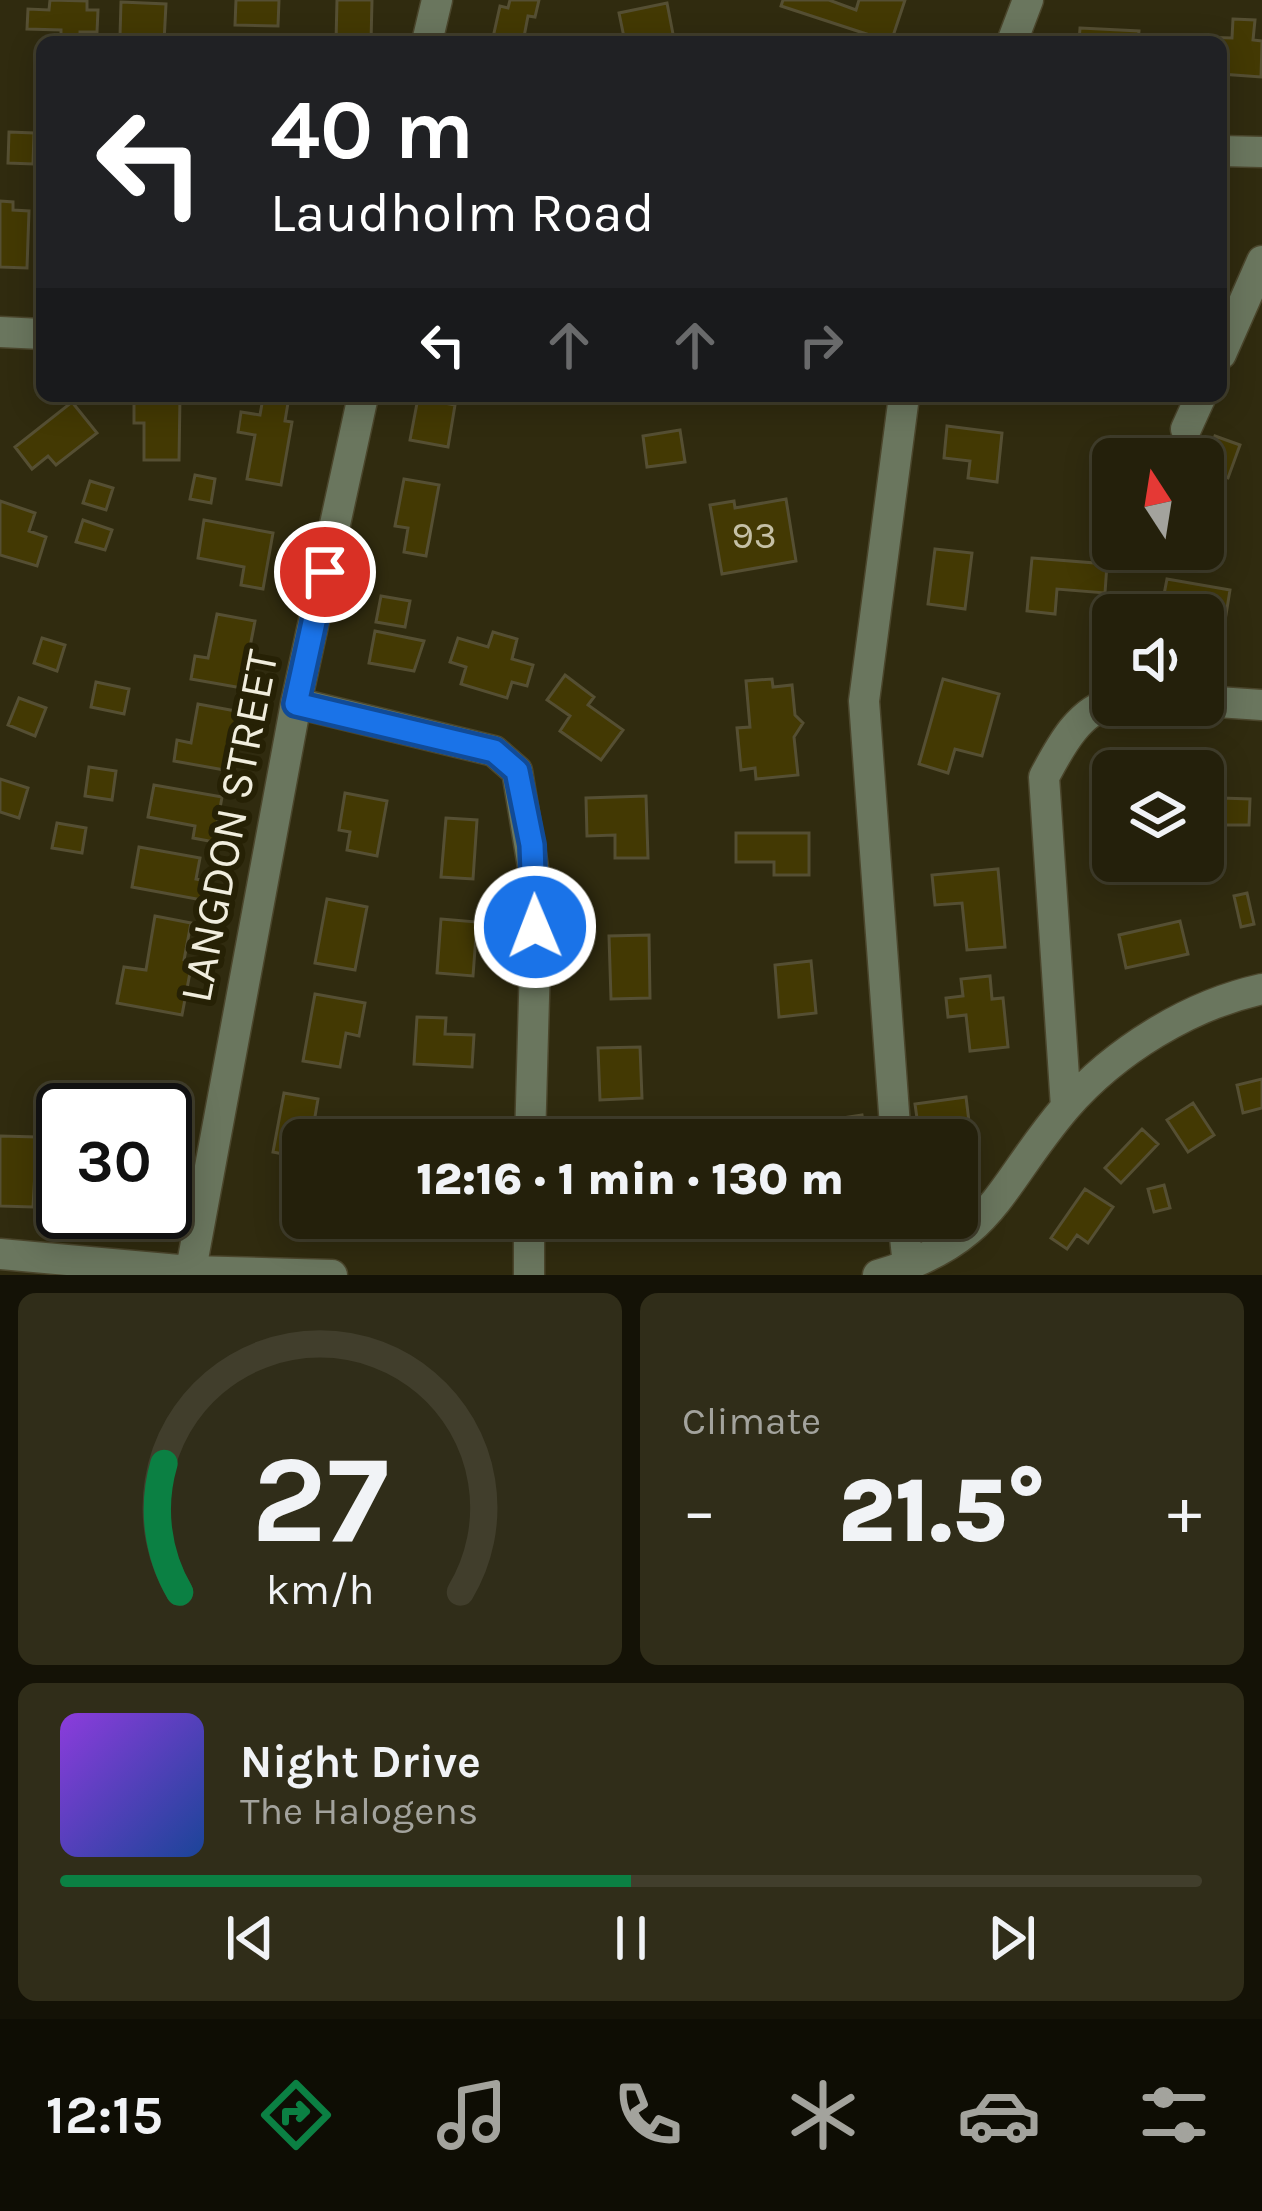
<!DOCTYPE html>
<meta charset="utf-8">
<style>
body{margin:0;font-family:Karla,sans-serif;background:#302d19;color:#f1f3f6;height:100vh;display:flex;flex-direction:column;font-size:45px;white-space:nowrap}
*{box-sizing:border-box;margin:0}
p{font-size:39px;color:#a3a39d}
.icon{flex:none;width:66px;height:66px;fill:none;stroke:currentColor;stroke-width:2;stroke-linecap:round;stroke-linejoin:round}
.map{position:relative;height:1275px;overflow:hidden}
.sheet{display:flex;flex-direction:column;gap:18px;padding:18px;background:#141206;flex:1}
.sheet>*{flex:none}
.hud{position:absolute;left:36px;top:36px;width:1191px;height:366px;border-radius:18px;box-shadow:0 6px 30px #0003,0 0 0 3px #413e2c;background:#202124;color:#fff;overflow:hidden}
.needle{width:78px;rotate:348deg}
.controls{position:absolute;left:1092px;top:438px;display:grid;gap:24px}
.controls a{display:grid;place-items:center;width:132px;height:132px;border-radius:18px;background:#24200b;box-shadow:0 6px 30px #0003,0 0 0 3px #413e2c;font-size:60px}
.speed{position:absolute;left:36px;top:1083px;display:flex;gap:24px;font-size:60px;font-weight:700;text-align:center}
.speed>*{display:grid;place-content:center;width:156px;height:156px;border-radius:50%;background:#24200b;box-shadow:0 6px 30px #0003,0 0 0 3px #413e2c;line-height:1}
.speed .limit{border:6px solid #111;border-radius:18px;background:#fff;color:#111}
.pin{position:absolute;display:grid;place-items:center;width:102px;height:102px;color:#fff;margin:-51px;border:6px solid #fff;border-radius:50%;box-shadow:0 3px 12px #0007}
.me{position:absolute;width:132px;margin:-66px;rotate:359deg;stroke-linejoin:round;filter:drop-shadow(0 0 9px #0008)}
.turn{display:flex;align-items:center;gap:42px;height:252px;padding:0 36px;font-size:54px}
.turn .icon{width:156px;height:156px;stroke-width:2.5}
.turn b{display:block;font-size:84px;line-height:102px}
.lanes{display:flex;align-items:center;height:114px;padding:0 36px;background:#0003;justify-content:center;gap:60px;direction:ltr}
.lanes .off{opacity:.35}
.big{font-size:90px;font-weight:800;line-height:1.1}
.sheet .tile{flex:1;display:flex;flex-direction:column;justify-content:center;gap:18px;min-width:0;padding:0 42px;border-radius:18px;background:#302d19}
.sheet .dial{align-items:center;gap:0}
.dial svg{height:312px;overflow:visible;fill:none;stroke:#413e2c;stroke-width:7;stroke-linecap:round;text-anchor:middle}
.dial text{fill:#f1f3f6;stroke:none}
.song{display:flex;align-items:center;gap:36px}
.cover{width:144px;height:144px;border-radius:18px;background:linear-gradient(135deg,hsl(270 70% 55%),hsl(220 70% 35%))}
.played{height:12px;border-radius:6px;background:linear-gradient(90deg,#0b8043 50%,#413e2c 50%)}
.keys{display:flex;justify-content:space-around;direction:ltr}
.heat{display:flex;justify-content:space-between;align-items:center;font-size:66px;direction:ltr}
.sheet .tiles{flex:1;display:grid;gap:18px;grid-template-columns:1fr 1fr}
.tile:last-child{grid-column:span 2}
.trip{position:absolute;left:282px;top:1119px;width:696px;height:120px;border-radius:18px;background:#24200b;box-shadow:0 6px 30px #0003,0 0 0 3px #413e2c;font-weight:800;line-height:120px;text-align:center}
.menu{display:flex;height:192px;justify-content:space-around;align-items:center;background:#0e0d04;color:#a3a39d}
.menu .icon{width:84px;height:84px}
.menu .current{color:#0b8043}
.menu b{font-size:54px;color:#f1f3f6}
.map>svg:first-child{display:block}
.building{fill:#433903;stroke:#554f33;stroke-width:3}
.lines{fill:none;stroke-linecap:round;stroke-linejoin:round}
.minor-casing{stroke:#4b462c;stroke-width:33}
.minor{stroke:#6a765e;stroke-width:30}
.route-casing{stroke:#114b97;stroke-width:30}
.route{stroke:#1a73e8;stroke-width:21}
.labels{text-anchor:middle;stroke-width:12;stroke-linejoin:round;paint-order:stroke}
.number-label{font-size:39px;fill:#c5c0a6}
.street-label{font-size:45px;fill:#f0eddd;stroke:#262105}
</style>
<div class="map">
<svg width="1262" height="1275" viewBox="0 0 1262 1275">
<rect width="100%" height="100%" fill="#302b0f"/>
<path class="building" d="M50,0L87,1V10H98L97,32H80V42H61V30L27,29L28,9L49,10Z
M236,0H279L278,26L235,25Z
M337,0H372L371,42H336Z
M510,0H539L535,17L528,16L523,42H492L500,6L508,8Z
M783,0H829L856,10L859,0H905L891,42L781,6Z
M121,2L166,4L164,42L120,36Z
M667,3L673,34L625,42L619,13Z
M1233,19L1255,20L1253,40L1262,41L1261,77L1221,74V42H1202V37L1232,38Z
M1080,28L1139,31L1138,42H1079Z
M9,132L34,133L33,164L8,163Z
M0,201L13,202V210L29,211L27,268L0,267Z
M134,396H180L179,460H144V423H134Z
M263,398L288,403L285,421L292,422L281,485L247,479L255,435L238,432L241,412L260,415Z
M418,398L455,405L448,447L410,440Z
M72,402L97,433L56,465L48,456L32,469L15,447Z
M947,426L1002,433L997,482L968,478L970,461L944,458Z
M680,430L685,462L647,467L643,436Z
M1215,436L1240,445L1228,478L1203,470Z
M195,475L215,479L211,503L190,499Z
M404,479L439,485L426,556L404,552L408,528L395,526Z
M90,481L113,488L106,510L83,503Z
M786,499L796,561L722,574L710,505L734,501L735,508Z
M0,501L35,513L29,531L46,537L37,566L0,555Z
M83,520L112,530L105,550L76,542Z
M204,520L273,533L263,589L241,585L244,567L198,558Z
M935,549L972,553L965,609L928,604Z
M1032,558L1107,564L1105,593L1057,589L1055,614L1027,611Z
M1167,579L1230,590L1225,621L1160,615Z
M381,596L410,601L405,627L376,622Z
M217,614L255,621L242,688L191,679L195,656L208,658Z
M375,631L424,641L414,671L369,663Z
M493,632L517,639L512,659L533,665L527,686L512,682L507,698L461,684L466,667L450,662L458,638L488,647Z
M42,638L65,645L57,671L34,663Z
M565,675L594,697L588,705L623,730L601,760L560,731L570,716L547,700Z
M772,679L773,687L792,685L795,715L803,723L794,737L798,775L756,779L755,768L741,770L737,728L750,727L746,681Z
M943,679L999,694L982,756L955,749L948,773L919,764Z
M96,682L129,689L124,714L91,707Z
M19,698L46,708L35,736L8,725Z
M198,704L241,712L230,771L174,761L177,740L191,743Z
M89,767L116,771L112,800L85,796Z
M0,779L28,788L19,818L0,812Z
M154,785L222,797L214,842L193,838L195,826L148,817Z
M345,793L387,801L377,856L347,850L350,832L339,830Z
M646,796L648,858H615V835L587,836L586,798Z
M1221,798L1250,799L1249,825H1221Z
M446,818L477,820L473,879L441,877Z
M57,823L86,828L82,853L52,848Z
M736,833H809V875H774V862H736Z
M139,847L200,858L196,879L206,881L202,900L132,887Z
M1118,861H1152L1153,876L1120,880Z
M998,869L1005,947L967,950L962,903L935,905L932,875Z
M1247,893L1254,924L1241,927L1234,896Z
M327,899L367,907L355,970L315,963Z
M155,916L191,923L184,960L192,962L182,1015L117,1003L124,967L146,970Z
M441,919L477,922L473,976L437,973Z
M1180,921L1188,954L1126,968L1119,935Z
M649,935L650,998L611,999L609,936Z
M811,961L816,1013L779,1017L775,965Z
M990,976L992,999L1003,998L1008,1047L970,1051L966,1015L948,1017L946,998L963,996L961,979Z
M315,994L365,1003L359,1036L346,1033L340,1067L303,1061Z
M417,1017L446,1018L445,1034L474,1035L472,1067L414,1064Z
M640,1047L642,1098L600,1100L598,1048Z
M1262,1079V1108L1243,1113L1237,1085Z
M284,1093L318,1099L311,1140H303V1158L273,1152Z
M966,1097L971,1138L920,1140L915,1104Z
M62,1103L96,1105L95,1110H63V1179H59Z
M1193,1103L1214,1135L1188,1152L1167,1120Z
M862,1115L866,1140H809L825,1133L823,1121Z
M447,1125L473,1127L472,1140H421H446Z
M1142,1129L1158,1144L1121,1183L1105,1168Z
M0,1136L37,1137L33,1207L0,1206Z
M1164,1185L1170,1208L1154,1212L1148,1189Z
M1085,1189L1113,1207L1088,1243L1077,1235L1067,1249L1051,1238Z"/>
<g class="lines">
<g class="minor-casing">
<path id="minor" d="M427,42L437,0
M1012,42L1028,0
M1221,151L1262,152
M0,332L42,334
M1221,354L1262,261
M1186,429L1201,396
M1203,701L1262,705
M296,703L494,751L517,771L537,891L530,1140
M1066,1107L1044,777C1059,749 1079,709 1113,703
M896,1140L864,701L904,396
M903,1218L908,1266
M0,1254L190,1271L332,1275
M190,1275L296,703L363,396
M529,1275V1218
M878,1275C995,1241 996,1189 1066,1107C1115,1051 1189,1005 1262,989"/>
</g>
<use href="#minor" class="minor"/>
</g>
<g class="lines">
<g class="route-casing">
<path id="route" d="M325,572L296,704L494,751L517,771L532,845L535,927"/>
</g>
<use href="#route" class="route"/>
</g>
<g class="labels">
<g class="number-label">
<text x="754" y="548">93</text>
</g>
<g class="street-label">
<text transform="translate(228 826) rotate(-79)" y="16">LANGDON STREET</text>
</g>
</g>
</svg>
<div class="controls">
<a><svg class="needle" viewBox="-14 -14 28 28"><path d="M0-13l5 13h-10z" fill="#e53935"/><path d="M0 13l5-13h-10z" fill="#a3a39d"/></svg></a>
<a><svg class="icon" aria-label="sound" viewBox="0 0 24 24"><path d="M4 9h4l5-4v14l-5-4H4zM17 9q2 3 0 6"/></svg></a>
<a><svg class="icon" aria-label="layers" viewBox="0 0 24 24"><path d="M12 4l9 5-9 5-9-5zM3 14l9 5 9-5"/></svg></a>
</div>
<div class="speed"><div class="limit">30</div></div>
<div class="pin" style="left:325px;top:572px;background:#d93025"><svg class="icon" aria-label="arrive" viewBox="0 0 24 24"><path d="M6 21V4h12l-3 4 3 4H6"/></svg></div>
<svg class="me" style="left:535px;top:927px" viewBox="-20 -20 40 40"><circle r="17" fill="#1a73e8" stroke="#fff" stroke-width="3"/><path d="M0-11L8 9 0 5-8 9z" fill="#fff"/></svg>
<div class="trip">12:16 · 1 min · 130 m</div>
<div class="hud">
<div class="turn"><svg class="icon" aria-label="left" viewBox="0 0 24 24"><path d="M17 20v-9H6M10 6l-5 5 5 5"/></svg><div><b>40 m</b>Laudholm Road</div></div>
<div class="lanes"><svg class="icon" aria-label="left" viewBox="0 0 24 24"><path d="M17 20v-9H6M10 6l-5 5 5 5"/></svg><svg class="icon off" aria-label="ahead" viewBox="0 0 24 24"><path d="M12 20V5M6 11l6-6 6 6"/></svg><svg class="icon off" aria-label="ahead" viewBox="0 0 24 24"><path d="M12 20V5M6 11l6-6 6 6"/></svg><svg class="icon off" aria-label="right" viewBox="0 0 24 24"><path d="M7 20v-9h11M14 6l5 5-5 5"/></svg></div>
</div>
</div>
<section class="sheet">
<div class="tiles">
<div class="tile dial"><svg viewBox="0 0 100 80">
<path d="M14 69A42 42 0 1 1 86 69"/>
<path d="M14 69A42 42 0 0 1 10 36" stroke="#0b8043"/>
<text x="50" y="56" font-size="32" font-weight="700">27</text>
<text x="50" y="72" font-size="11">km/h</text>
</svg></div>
<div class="tile"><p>Climate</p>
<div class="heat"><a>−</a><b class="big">21.5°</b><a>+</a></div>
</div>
<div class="tile">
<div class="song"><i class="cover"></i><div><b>Night Drive</b><p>The Halogens</p></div></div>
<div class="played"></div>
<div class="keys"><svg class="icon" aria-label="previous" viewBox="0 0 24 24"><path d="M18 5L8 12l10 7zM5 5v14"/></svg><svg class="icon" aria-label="pause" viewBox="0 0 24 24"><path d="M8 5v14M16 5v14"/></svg><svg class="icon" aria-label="next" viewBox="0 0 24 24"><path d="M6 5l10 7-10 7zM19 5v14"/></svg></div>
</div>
</div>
</section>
<nav class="menu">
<b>12:15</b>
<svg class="icon current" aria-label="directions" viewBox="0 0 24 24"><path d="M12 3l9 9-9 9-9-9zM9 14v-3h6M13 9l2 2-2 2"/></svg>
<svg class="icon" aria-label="music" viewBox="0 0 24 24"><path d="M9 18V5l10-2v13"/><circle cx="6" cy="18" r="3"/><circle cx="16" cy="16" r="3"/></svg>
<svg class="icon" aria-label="phone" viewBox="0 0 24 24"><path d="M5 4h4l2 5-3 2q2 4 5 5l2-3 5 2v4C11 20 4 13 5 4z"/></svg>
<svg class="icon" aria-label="climate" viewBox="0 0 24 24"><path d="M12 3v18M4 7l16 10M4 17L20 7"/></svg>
<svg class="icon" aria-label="car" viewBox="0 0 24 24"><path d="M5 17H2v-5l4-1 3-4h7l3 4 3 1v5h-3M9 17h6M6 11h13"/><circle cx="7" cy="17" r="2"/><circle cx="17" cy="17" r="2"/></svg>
<svg class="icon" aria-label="filters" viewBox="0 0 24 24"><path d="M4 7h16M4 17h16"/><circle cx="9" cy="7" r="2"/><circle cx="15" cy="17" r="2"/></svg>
</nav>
